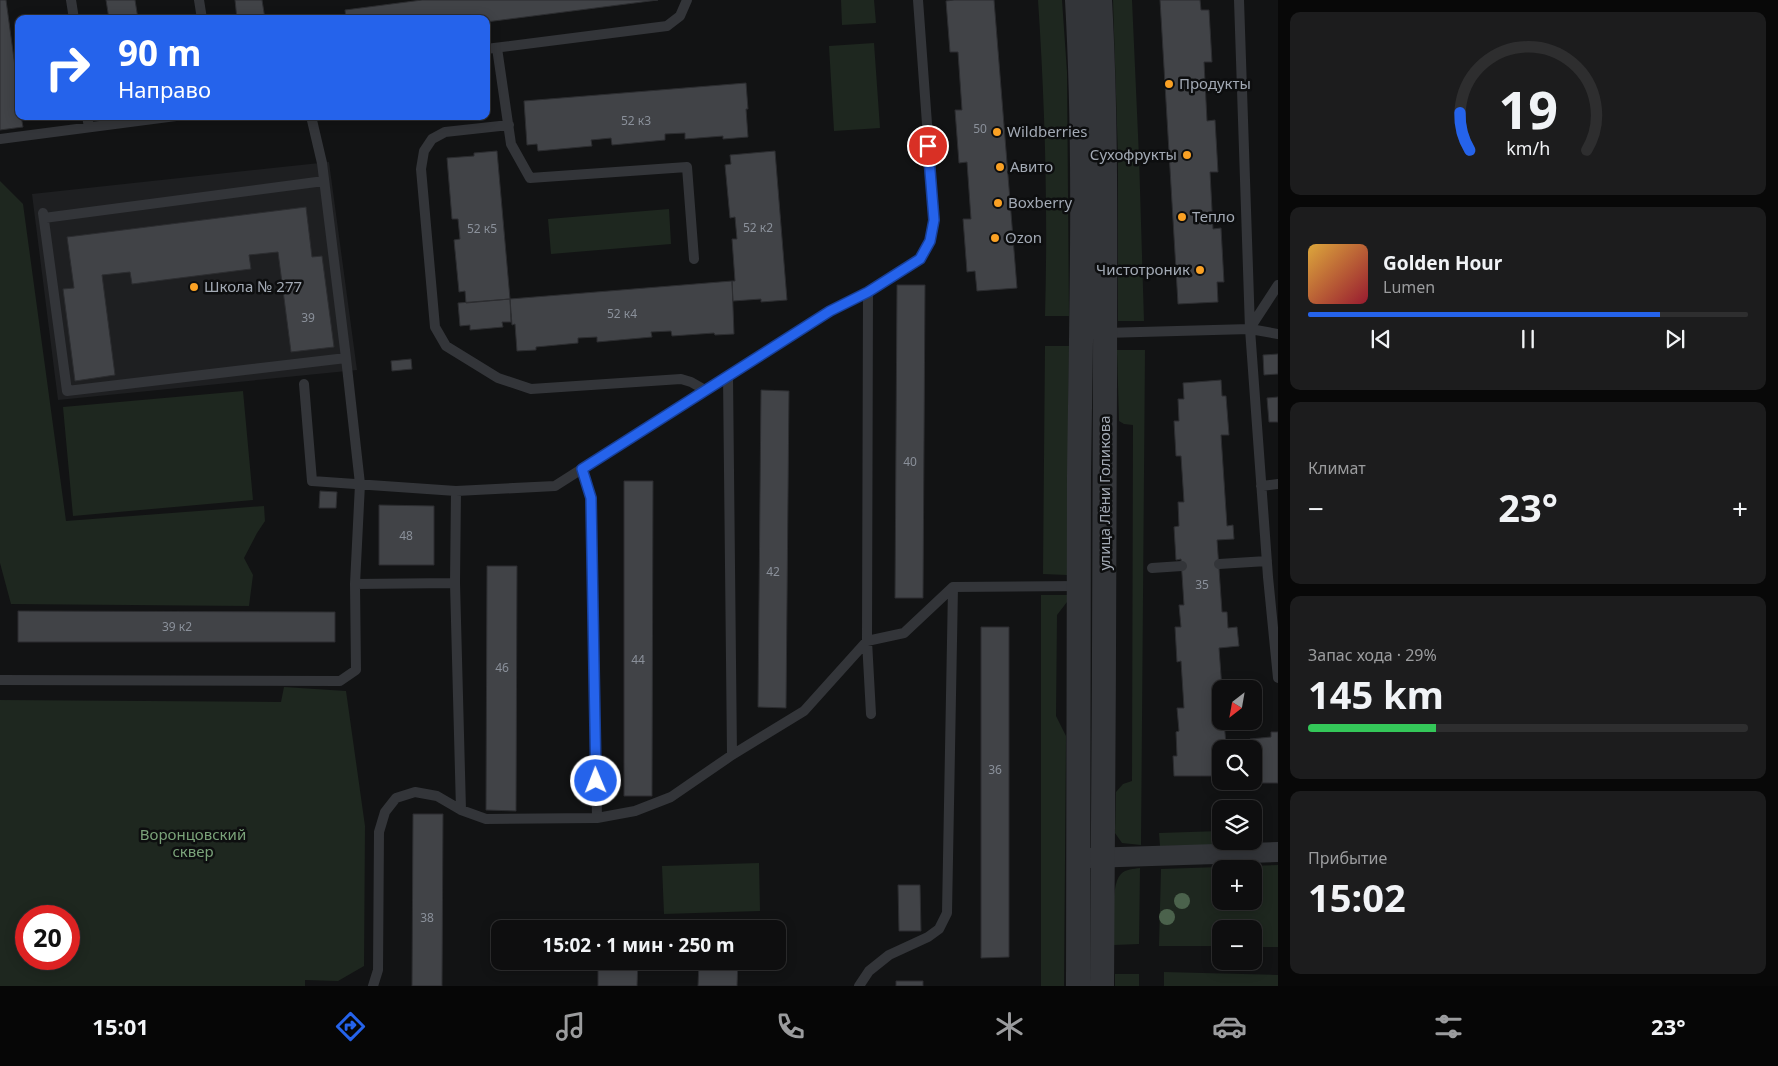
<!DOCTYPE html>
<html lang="ru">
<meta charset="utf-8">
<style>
body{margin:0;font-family:"Noto Sans",sans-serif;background:#1c1c1d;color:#f1f3f6;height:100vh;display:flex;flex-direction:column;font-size:19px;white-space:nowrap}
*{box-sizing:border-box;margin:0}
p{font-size:16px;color:#9b9c9e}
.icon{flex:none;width:28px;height:28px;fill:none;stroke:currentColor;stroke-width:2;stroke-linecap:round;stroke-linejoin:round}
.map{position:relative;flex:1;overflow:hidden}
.drawer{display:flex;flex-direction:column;gap:12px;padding:12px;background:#080808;width:500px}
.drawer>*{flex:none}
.guide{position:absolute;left:15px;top:15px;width:475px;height:105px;border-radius:10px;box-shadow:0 2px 12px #0003,0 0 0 1px #2e2e2f;background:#2563eb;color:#fff;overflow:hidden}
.needle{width:32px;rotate:211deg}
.controls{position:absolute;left:1212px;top:680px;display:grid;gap:10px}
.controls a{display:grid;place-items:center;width:50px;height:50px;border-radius:10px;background:#0e0e0f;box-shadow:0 2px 12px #0003,0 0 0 1px #2e2e2f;font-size:25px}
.speed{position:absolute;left:15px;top:905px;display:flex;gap:10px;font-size:25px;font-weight:700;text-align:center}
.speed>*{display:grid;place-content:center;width:65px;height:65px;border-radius:50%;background:#0e0e0f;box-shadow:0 2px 12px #0003,0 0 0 1px #2e2e2f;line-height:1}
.speed .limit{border:8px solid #d22;background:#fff;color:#111}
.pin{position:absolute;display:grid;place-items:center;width:42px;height:42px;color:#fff;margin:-21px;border:2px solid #fff;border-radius:50%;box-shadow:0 1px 5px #0007}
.me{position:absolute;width:55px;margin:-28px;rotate:359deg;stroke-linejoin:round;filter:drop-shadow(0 0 4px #0008)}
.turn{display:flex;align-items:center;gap:18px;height:105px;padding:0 20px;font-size:22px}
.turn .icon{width:65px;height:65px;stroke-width:2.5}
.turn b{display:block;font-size:35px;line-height:42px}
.big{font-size:38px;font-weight:700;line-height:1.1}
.drawer .widget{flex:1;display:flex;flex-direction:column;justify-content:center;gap:8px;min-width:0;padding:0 18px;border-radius:10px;background:#1c1c1d}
.drawer .dial{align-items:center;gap:0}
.dial svg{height:130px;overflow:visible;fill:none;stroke:#2e2e2f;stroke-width:7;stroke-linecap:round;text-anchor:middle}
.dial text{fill:#f1f3f6;stroke:none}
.song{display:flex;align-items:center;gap:15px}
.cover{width:60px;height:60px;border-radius:8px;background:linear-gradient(135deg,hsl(40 70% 55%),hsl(350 70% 35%))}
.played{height:5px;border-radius:2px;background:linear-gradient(90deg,#2563eb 80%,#2e2e2f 80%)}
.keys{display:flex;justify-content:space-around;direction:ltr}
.heat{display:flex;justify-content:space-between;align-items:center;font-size:28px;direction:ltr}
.charge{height:8px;border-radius:4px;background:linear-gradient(90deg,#34c759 29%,#2e2e2f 0)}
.trip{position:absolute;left:491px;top:920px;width:295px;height:50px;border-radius:10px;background:#0e0e0f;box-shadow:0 2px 12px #0003,0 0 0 1px #2e2e2f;font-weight:700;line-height:50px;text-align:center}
.dock{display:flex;height:80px;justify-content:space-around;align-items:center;background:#060606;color:#9b9c9e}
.dock .icon{width:35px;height:35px}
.dock .selected{color:#2563eb}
.dock b{font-size:22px;color:#f1f3f6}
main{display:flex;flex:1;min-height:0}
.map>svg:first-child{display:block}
.built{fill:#1e1f21}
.green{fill:#1e271f;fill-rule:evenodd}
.building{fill:#414347;stroke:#2c2d30}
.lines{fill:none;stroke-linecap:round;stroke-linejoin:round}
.service{stroke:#333539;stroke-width:10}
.minor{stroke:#333539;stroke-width:20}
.tertiary{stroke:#333539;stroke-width:24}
.tree{fill:#4b624c}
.route-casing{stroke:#184099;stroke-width:12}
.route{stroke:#2563eb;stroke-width:9}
.poi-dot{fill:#faa124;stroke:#0d0e0f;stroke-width:2}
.labels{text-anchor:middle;stroke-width:5;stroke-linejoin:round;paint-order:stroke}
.number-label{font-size:12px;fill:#8a909a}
.poi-label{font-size:15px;fill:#a3aab5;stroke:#0d0e0f;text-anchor:start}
.street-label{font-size:15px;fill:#a3aab5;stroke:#0d0e0f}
.park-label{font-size:15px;fill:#7aa279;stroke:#0d0e0f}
</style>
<main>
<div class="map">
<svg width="1278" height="986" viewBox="0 0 1278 986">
<rect width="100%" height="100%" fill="#121314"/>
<path class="built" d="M329,162L357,370L58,400L32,194Z"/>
<path class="green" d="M841,0H874L876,23L842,25Z
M1038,0H1062L1067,72L1069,316H1045C1048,211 1045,105 1038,0Z
M1113,0H1132L1139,157L1144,321H1118V157Z
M874,43L880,128L834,131L829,46Z
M0,181L23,204L66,521L264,506L265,521L257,533L244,558L253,575L249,606L11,604L0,563Z
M669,209L671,244L551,254L548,219Z
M1045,346H1069L1067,575L1043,574Z
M1117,350H1145L1141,845L1122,843L1115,833L1116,792L1123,784L1132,781L1133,425L1124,424L1119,421Z
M243,391L253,500L73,516L63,407Z
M1041,595H1067V602L1057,615L1056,716L1066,736L1064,986H1041Z
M284,687L346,691L365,826L364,966L338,981L305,980V986H0V700L281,702ZM26,916H69V959H26Z
M1220,831L1215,845L1160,846L1159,833Z
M759,863L760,911L664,914L662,866Z
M1278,865V947H1254V929H1221V946H1159L1161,869ZM1221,869H1254V901H1221Z
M1140,868L1139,944L1114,945C1114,928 1110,885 1121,874C1126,869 1133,869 1140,868Z
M1164,972L1278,975V986H1164Z
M1115,974H1139V986H1115Z"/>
<path class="building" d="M0,0H6L19,96V116H21L23,127L0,130Z
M106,0H135L138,19H109Z
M235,0H262L265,19H237Z
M422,0H658L486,22V19H346L345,10Z
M954,0H994L1017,288L977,291L975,271L967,272L963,219H971L967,162L959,163L955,110H962L958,52H950L946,1Z
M1160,0H1200L1201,10H1209L1212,62H1204L1207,121L1215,120L1218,172H1210L1213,229L1221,228L1224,282H1217L1218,302L1178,304Z
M746,83L748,109H746L748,137L723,139V136L685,139V133L665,134V140L612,145L611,138L591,140L592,146L538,151L537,144L527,145L524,101Z
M497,151L510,299L466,303L465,291L459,292L454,240L460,239L458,219H452L447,158L474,156V153Z
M775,151L787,300L761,302V299L733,301L732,281H735L732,239H737L735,217L730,218L725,165L731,164L730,155Z
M306,207L312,257L322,256L334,347L291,352L278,252L249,255L251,269L132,284L130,272L102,275L115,375L75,381L63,289L74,288L67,237Z
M732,281L734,334L715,335L714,333L672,336L671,331L651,332L652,337L597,342V337L578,338V343L536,347V350L517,351L515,324L512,325L510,299Z
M897,285H925L923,598H895Z
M510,299L511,322H502L503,327L470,330V325L460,326L458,303Z
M1278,354V374L1264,375L1263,355Z
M411,359L412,369L392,371L391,361Z
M1221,380L1222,396H1226L1229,435H1221L1227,526L1233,525L1234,539L1217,540L1222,612H1227L1228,628L1237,627L1239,646L1219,648L1222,689L1221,721H1224L1226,745L1250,743V739L1271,737V732H1278V783H1258L1254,775V749H1221V776H1174L1173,756H1177L1176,732L1179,731L1177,708H1184L1181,661L1177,662L1175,627H1181L1179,605H1184L1181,559L1176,560L1174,527L1179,526L1178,502H1184L1181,456H1176L1174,421H1179L1178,399H1184L1183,383Z
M761,390L789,391L786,708L758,707Z
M1278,397V422H1269L1267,398Z
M624,481H653L652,796H624Z
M320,491L337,492L336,508H319Z
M379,505L434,506V565H379Z
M487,566H517L516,811L486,810Z
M18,611L335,612V642H18Z
M981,627H1009V957L981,958Z
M413,814H443L442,986H412Z
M898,885H920L921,931H899Z
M598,961H638L637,986H598Z
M699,961H738L737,986H698Z
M896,981H923V986H896Z"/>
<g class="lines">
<path class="service" d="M71,0L74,19
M199,0L202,19
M918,0L934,220L930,241L920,259L868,292L830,311L555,486L456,491L455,583L461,810L486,819L597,818L635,811L671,797L732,755L804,711L867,641L904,633L953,587
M1239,0L1250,329L1268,577L1278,678
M497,48L511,144L530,178L687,167L694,259
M486,49L667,26L680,16L687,0
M87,116L89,127
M509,125L445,132L432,139L424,151L421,169L435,327L446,346L498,378L531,389L681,379L691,382L705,390
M0,139L176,116
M43,213L67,391L346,358
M44,218L324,181
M868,292L867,641L871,714
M1250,328L1278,285
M1104,333L1250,329L1278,334
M728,376L732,755
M304,384L312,481L456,491
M582,469L591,498L597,818
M1261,486L1278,484
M1219,564L1267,561
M1152,568L1182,566
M355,584L455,583
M0,680L340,681L356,670L355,584L360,484L346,358L322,163L311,116
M373,986L378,970L379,832L385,812L396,798L415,792L437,796L461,810
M859,986L869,971L889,955L928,937L939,929L947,913L953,587L1079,586"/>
<path class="minor" d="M1088,858L1278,852"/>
<path class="tertiary" d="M1077,0C1086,158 1081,317 1079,476C1078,646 1079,816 1078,986
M1100,0C1107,127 1105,254 1105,381C1105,583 1103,784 1102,986"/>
</g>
<g class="tree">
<circle cx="1182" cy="901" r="8"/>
<circle cx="1167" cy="917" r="8"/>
</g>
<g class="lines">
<g class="route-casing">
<path id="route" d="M596,781L591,498L582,469L830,311L868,292L920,259L930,241L934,220L928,146"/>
</g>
<use href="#route" class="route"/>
</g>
<g class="poi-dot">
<circle cx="1169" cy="84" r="5"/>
<circle cx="997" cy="132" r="5"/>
<circle cx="1187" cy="155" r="5"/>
<circle cx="1000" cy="167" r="5"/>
<circle cx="998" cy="203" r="5"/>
<circle cx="1182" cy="217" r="5"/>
<circle cx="995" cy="238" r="5"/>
<circle cx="1200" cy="270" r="5"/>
<circle cx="194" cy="287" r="5"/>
</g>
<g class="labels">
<g class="number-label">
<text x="636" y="125">52 к3</text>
<text x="980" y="133">50</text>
<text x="758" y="232">52 к2</text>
<text x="482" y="233">52 к5</text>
<text x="622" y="318">52 к4</text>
<text x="308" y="322">39</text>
<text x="910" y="466">40</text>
<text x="406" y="540">48</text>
<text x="773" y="576">42</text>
<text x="1202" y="589">35</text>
<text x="177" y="631">39 к2</text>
<text x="638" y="664">44</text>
<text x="502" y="672">46</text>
<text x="995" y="774">36</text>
<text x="427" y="922">38</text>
</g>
<g class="poi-label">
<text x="1179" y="89">Продукты</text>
<text x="1007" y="137">Wildberries</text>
<text x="1177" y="160" text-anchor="end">Сухофрукты</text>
<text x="1010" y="172">Авито</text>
<text x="1008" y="208">Boxberry</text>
<text x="1192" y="222">Тепло</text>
<text x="1005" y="243">Ozon</text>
<text x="1190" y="275" text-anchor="end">Чистотроник</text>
<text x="204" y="292">Школа № 277</text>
</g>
<g class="street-label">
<text transform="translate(1105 493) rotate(-90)" y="5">улица Лёни Голикова</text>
</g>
<g class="park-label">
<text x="193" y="840">Воронцовский<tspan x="193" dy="17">сквер</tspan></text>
</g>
</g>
</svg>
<div class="controls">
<a><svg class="needle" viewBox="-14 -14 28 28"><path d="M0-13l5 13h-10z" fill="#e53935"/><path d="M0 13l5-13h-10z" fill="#9b9c9e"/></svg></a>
<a><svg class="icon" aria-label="search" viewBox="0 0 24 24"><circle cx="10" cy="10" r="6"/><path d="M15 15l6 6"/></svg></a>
<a><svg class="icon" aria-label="layers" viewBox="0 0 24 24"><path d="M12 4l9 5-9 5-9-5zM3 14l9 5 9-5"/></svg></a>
<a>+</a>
<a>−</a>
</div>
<div class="speed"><div class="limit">20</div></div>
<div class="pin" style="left:928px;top:146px;background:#d93025"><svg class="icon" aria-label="arrive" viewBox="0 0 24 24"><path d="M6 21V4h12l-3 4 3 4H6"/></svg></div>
<svg class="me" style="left:596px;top:781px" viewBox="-20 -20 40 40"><circle r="17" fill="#2563eb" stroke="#fff" stroke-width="3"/><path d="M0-11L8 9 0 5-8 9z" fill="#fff"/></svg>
<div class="trip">15:02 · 1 мин · 250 m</div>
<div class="guide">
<div class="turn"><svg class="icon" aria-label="right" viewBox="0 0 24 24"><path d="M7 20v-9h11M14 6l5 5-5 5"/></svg><div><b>90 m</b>Направо</div></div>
</div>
</div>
<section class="drawer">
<div class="widget dial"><svg viewBox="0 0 100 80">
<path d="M14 69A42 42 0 1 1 86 69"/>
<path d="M14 69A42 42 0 0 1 8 46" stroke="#2563eb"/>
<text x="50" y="56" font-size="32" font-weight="700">19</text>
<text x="50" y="72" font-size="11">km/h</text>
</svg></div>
<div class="widget">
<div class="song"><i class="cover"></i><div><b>Golden Hour</b><p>Lumen</p></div></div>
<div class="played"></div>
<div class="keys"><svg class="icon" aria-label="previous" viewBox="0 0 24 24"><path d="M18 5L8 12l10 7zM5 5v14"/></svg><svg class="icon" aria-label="pause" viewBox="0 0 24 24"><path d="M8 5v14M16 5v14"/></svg><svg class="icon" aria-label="next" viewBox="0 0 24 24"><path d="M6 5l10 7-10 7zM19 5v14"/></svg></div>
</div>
<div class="widget"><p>Климат</p>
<div class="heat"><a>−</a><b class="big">23°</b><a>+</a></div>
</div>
<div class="widget"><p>Запас хода · 29%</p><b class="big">145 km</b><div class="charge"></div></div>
<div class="widget"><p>Прибытие</p><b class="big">15:02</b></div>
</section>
</main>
<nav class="dock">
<b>15:01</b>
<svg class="icon selected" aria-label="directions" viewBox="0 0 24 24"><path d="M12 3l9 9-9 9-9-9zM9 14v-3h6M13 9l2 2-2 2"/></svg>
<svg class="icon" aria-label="music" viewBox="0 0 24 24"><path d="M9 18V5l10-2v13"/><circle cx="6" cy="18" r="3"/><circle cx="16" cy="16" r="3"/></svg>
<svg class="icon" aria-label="phone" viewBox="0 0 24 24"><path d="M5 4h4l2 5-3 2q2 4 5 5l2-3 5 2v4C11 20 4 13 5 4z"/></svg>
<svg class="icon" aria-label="climate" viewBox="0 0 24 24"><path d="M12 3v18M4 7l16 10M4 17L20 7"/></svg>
<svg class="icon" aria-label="car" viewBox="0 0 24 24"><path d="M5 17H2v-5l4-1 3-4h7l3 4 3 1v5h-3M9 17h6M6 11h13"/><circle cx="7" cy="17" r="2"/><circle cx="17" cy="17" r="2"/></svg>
<svg class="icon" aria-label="filters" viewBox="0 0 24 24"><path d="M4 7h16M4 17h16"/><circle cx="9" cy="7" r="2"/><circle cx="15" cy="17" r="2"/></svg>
<b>23°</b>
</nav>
